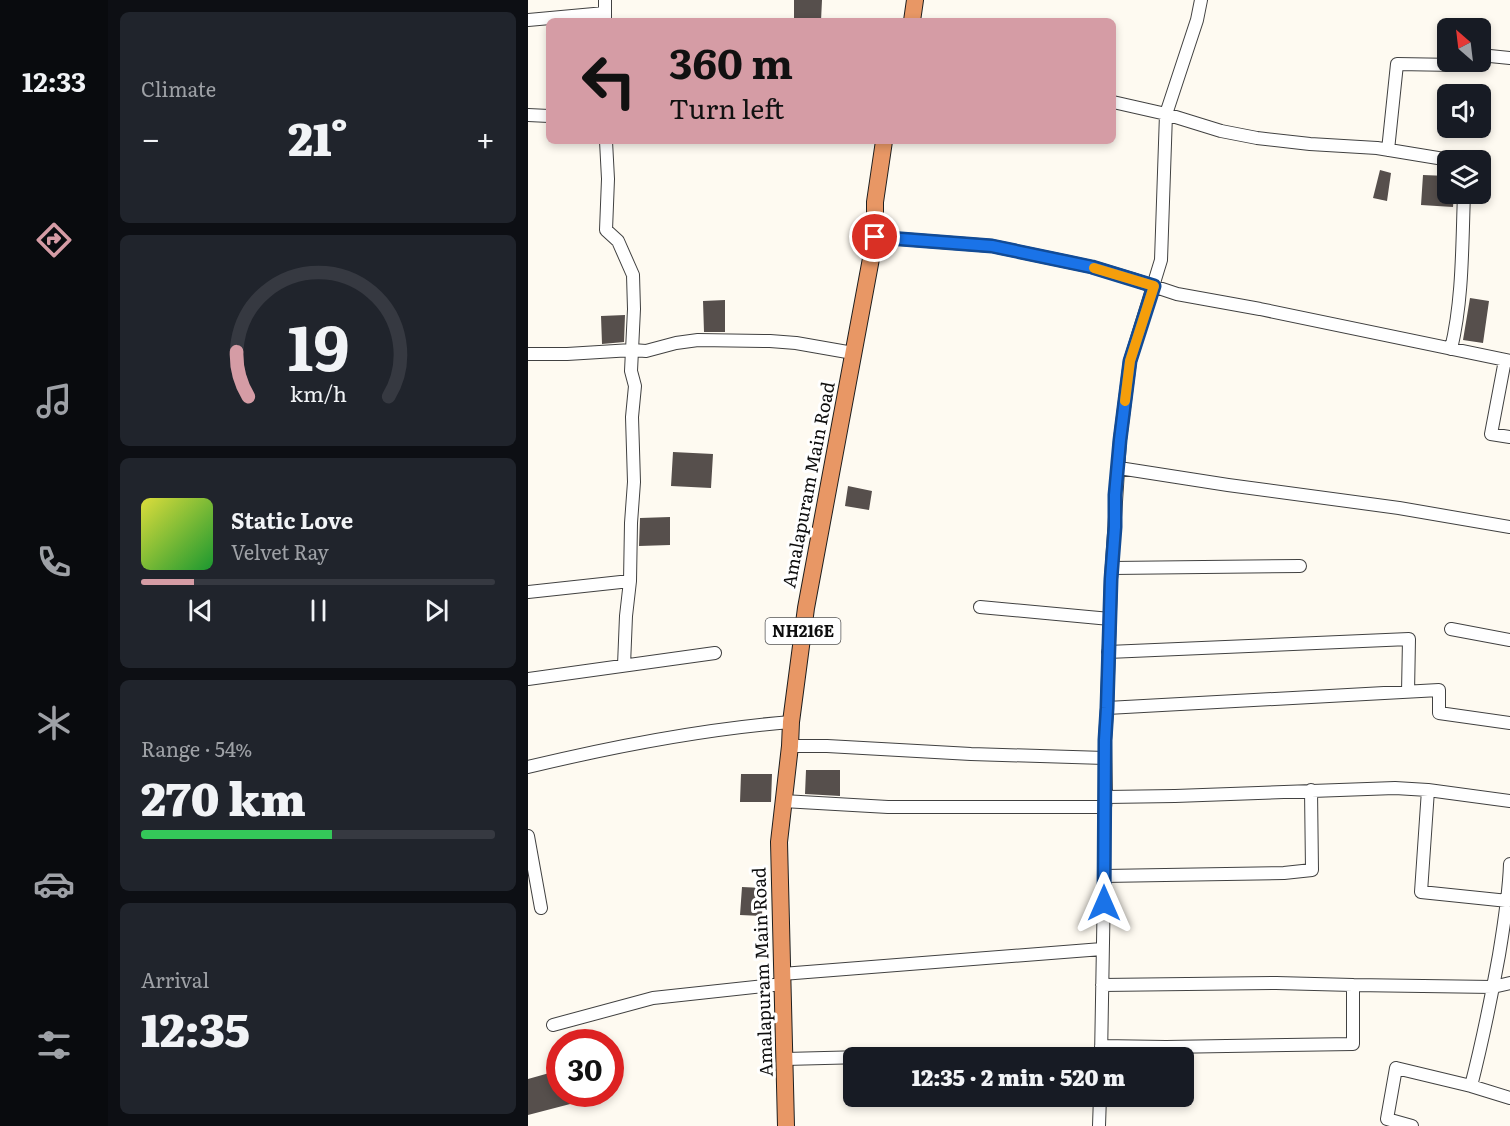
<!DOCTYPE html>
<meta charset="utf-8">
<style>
body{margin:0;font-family:Literata,serif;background:#20242c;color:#f1f3f6;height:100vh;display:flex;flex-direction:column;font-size:22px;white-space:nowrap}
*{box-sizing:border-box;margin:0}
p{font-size:20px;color:#9ea1a6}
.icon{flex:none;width:33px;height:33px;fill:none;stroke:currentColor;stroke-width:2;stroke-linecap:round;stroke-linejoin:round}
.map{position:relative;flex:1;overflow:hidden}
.panel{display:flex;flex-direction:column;gap:12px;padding:12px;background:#0d0f14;width:420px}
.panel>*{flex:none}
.top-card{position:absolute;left:18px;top:18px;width:570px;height:126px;border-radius:9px;box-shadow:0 3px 9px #0003;background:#d59ca5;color:#111;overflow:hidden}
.needle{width:39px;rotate:332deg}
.buttons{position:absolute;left:909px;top:18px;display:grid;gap:12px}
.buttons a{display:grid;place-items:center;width:54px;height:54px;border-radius:9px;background:#171b24;box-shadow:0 3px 9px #0003;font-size:30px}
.speed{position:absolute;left:18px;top:1029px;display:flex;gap:12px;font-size:30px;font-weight:700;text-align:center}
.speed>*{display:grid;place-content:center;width:78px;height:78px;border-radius:50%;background:#171b24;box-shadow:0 3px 9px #0003;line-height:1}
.speed .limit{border:9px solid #d22;background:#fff;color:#111}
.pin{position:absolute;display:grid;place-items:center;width:51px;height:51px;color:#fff;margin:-26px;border:3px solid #fff;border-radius:50%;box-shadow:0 2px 6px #0007}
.me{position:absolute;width:66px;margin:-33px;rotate:0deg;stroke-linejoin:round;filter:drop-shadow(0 0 4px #0008)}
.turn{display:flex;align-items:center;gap:21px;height:126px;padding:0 24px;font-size:27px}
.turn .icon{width:78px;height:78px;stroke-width:2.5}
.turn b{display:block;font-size:42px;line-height:51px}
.big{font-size:45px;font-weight:800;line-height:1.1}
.panel .widget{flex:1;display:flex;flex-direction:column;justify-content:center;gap:9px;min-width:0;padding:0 21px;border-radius:9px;background:#20242c}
.panel .dial{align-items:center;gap:0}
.dial svg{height:156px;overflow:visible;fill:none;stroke:#363941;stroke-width:7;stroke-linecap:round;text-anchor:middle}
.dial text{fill:#f1f3f6;stroke:none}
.song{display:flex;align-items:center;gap:18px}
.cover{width:72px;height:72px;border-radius:9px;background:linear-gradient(135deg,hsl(60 70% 55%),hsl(130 70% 35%))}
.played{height:6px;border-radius:3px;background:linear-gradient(90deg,#d59ca5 15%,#363941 15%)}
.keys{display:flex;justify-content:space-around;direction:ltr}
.heat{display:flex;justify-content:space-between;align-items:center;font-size:33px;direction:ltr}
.charge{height:9px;border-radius:4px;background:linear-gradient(90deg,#34c759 54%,#363941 0)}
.trip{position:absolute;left:315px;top:1047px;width:351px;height:60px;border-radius:9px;background:#171b24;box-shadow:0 3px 9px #0003;font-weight:800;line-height:60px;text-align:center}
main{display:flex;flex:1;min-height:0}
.tab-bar{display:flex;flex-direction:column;width:108px;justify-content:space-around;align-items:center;background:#090b0e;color:#9ea1a6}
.tab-bar .icon{width:42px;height:42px}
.tab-bar .current{color:#d59ca5}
.tab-bar b{font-size:27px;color:#f1f3f6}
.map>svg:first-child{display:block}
.building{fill:#564f4c}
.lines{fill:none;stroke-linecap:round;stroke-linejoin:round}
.minor-casing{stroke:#414141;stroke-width:14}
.highway-casing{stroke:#1f1f1f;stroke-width:18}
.minor{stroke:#fff;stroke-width:12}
.highway{stroke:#e89765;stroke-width:16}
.route-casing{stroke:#114b97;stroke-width:15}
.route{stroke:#1a73e8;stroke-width:10}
.slow{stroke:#f59e0b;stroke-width:10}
.labels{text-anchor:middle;stroke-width:6;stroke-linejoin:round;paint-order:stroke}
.shield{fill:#fff;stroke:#565656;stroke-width:1.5}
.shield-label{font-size:16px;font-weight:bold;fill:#0e0e0e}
.street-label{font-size:18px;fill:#0e0e0e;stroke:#fff}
</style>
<main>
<nav class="tab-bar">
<b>12:33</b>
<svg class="icon current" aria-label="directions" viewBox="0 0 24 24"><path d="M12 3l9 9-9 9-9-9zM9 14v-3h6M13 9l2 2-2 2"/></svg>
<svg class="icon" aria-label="music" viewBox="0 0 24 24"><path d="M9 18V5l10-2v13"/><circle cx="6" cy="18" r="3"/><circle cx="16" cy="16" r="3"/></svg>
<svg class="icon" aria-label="phone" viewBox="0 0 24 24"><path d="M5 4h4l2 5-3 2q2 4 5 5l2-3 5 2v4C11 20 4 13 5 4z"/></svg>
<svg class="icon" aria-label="climate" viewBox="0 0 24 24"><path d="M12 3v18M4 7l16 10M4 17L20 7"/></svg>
<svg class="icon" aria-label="car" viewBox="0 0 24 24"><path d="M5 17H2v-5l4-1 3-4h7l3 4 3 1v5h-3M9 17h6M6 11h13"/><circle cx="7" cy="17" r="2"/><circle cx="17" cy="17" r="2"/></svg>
<svg class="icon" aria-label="filters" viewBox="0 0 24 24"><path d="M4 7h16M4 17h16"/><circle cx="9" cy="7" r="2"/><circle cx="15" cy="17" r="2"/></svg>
</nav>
<section class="panel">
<div class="widget"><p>Climate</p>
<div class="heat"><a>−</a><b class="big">21°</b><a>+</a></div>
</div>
<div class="widget dial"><svg viewBox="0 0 100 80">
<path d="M14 69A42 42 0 1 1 86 69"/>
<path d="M14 69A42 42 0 0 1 8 46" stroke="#d59ca5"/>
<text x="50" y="56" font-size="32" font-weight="700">19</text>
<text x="50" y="72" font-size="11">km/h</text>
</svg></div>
<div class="widget">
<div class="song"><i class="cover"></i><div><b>Static Love</b><p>Velvet Ray</p></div></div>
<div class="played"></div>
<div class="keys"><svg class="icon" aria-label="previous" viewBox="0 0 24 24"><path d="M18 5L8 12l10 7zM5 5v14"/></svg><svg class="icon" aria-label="pause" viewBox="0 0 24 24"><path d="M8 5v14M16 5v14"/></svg><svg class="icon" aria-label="next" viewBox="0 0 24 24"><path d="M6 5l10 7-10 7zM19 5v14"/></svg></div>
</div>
<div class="widget"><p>Range · 54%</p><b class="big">270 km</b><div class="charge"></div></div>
<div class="widget"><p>Arrival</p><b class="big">12:35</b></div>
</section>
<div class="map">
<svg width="982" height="1126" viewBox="0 0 982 1126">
<rect width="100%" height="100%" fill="#fefaf1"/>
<path class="building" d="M266,0H294L293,21H266Z
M852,170L863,173L859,201L845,198Z
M895,175L920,176V194H926L925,207L893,205Z
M942,298L961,301L955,343L935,340Z
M197,300V332H176L175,301Z
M97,315L96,342L74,344L73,316Z
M145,452L185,454L183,488L143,486Z
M320,486L344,491L341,510L317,506Z
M142,517V545L111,546L112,518Z
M278,770H312V796L277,794Z
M213,774H244L243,802H212Z
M214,887L235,888L234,916L212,915Z
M32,1070V1094H68L69,1097L0,1115V1079Z"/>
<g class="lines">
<g class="minor-casing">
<path id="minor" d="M0,20L77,13
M77,20V0
M952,55L982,58
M585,102L638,114L693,131L729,138L782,144L849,148L922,160
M0,115L21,116
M78,141L80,179L78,230L90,241L105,275L106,309L103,371L107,386L104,417L106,482L103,523L102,581L98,616L96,665
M860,150L869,64L928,65L929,62
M347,237L464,246L564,267L604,279L649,294L732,309L982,361
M923,349C935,299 934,245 936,194
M0,354H39L104,350L118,351L148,343L170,340L242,341L268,343L325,353
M977,360L963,434L982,437
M591,468L700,485L871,508L982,527
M584,568L772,566
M0,592L102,581
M452,607L582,619
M923,629L982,640
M580,652L881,639L880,692
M0,679L187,653
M579,708L911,690V713L982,723
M262,746H299L443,754L577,758
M0,767C87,746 174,729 263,722
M900,790L893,892L980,901
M578,797L647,796L867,788L900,790L982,801
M255,801L360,807H576
M0,836L13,908
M576,876L756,873L784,870L783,790
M254,974L574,949
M574,985L748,983L825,985
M25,1025L125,998L255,984
M573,1046L638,1047L825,1044V985L965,987L982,983
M573,1058L576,885V818L578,797L577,740L579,708L583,579L592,440L602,361L633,260L638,114L669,20L673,0
M257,1059L336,1057L573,1055
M943,1086C954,1043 963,999 971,955C976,925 981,895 982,864
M571,1126L572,1096
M884,1126L859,1119L868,1068L943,1086L982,1098"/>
</g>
<g class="highway-casing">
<path id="highway" d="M384,21L387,0
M258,1126L251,842L262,746L263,722L278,608L347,237V202L356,141"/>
</g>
<use href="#minor" class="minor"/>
<use href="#highway" class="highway"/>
</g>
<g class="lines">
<g class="route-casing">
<path id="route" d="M347,237L464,246L564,267L626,286L602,361L592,440L587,495V527L583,579L579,708L577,740L576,903"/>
</g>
<use href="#route" class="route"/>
<path class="slow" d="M566,268L626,286L602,361L597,401"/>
</g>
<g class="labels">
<rect class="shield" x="237.5" y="618" width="75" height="26" rx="4.5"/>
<g class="shield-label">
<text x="275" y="637">NH216E</text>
</g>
<g class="street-label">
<text transform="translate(281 485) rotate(-79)" y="6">Amalapuram Main Road</text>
<text transform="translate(235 972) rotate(-92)" y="6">Amalapuram Main Road</text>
</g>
</g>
</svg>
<div class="buttons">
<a><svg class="needle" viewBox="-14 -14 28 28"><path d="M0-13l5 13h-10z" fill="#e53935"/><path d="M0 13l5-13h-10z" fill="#9ea1a6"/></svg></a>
<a><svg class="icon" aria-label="sound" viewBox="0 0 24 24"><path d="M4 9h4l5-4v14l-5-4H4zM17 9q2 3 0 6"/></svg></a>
<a><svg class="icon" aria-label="layers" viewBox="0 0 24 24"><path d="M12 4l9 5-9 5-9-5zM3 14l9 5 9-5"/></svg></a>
</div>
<div class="speed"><div class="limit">30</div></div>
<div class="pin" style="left:347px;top:237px;background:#d93025"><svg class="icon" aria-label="arrive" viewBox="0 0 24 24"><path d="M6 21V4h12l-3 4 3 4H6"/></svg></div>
<svg class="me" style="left:576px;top:903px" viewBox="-20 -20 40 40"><path d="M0-17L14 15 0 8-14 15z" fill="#1a73e8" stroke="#fff" stroke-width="4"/></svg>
<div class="trip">12:35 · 2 min · 520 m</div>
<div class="top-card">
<div class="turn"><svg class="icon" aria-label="left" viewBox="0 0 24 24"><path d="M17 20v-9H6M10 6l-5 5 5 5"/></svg><div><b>360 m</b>Turn left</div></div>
</div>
</div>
</main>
